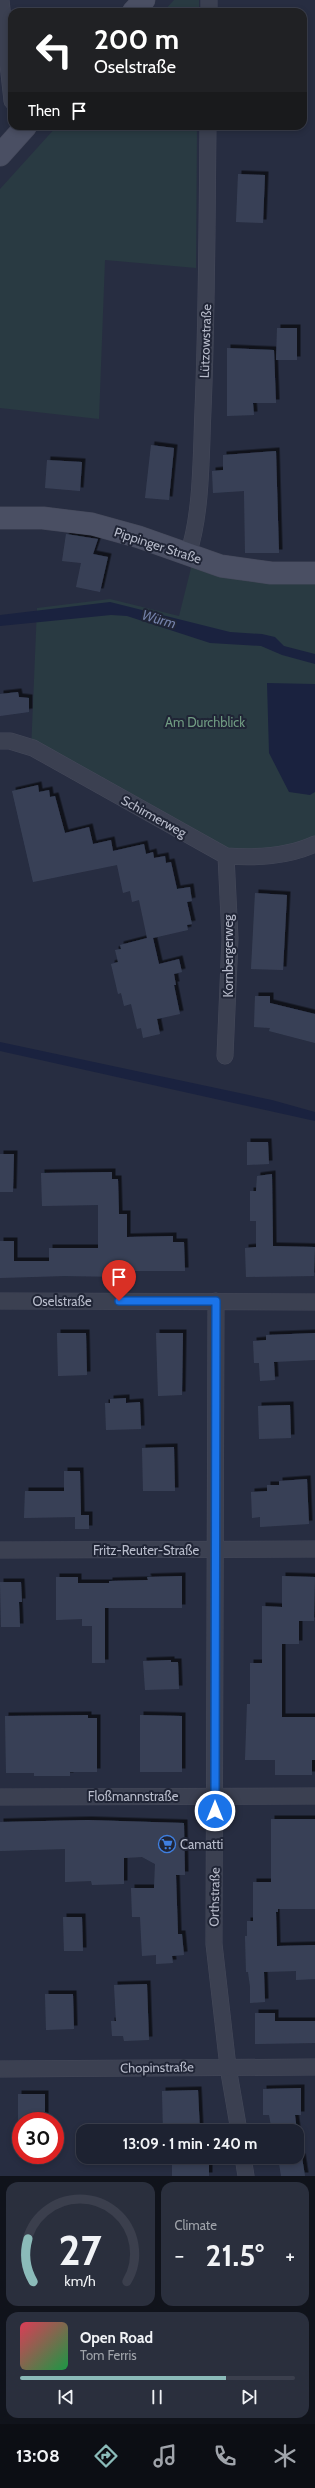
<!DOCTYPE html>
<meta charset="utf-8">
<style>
body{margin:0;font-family:Cabin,sans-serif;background:#2a2f3d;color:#f1f3f6;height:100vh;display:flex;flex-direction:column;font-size:15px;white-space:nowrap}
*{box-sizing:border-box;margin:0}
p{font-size:13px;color:#a0a4ab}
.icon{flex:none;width:22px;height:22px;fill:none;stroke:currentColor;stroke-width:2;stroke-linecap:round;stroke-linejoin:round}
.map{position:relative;height:2176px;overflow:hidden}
.details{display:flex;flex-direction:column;gap:6px;padding:6px;background:#10131b;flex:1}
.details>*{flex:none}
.top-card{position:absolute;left:8px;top:8px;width:299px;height:122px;border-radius:12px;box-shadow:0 2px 6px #0003,0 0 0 1px #3b3f4d;background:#202124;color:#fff;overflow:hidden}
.speed{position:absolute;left:12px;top:2112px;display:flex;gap:8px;font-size:20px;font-weight:700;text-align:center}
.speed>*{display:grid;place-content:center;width:52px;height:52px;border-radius:50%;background:#1d2231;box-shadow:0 2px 6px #0003,0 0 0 1px #3b3f4d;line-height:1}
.speed .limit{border:6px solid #d22;background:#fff;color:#111}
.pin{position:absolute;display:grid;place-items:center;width:34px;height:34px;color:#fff;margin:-41px -17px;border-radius:50% 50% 50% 0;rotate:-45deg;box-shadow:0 0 4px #0007}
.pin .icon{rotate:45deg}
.me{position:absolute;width:44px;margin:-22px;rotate:0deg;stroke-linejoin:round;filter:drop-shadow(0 0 3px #0008)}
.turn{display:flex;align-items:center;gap:14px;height:84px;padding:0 20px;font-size:18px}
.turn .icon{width:52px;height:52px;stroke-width:2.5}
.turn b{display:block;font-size:28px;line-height:34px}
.then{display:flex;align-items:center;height:38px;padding:0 20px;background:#0003;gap:8px;font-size:15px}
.big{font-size:30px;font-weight:700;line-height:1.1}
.details .widget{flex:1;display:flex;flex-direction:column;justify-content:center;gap:6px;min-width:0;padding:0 14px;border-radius:12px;background:#2a2f3d}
.details .dial{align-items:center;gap:0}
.dial svg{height:104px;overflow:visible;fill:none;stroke:#3b3f4d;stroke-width:7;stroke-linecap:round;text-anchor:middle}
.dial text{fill:#f1f3f6;stroke:none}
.song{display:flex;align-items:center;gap:12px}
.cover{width:48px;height:48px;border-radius:6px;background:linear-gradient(135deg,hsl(350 70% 55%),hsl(140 70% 35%))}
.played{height:4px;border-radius:2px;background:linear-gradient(90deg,#8bbbb9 75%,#3b3f4d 75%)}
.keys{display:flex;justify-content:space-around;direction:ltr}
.heat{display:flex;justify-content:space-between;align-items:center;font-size:22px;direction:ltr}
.details .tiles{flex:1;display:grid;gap:6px;grid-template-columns:1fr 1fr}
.widget:last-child{grid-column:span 2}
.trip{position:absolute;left:76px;top:2124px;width:228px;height:40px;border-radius:12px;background:#1d2231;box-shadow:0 2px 6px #0003,0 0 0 1px #3b3f4d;font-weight:700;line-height:40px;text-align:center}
.dock{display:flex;height:64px;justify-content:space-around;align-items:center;background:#0c0e14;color:#a0a4ab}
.dock .icon{width:28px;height:28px}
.dock .on{color:#8bbbb9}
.dock b{font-size:18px;color:#f1f3f6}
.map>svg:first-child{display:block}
.green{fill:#293a42}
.water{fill:#1a223f}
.building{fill:#394157;filter:url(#shadow)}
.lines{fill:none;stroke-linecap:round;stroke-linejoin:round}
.street-casing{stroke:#45495a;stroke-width:17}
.secondary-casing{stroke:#45495a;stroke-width:23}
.street{stroke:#3b4051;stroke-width:16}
.secondary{stroke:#4a4f63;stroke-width:22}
.route-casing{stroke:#114b97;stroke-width:10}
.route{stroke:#1a73e8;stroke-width:7}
.labels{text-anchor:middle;stroke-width:4;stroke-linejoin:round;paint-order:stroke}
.street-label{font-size:13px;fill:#b8bccb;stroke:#202536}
.park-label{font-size:13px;fill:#709b82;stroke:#202536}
.poi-label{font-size:13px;fill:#b8bccb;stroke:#202536;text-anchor:start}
.water-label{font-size:14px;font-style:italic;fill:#7380a8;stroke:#202536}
</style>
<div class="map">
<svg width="315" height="2176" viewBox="0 0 315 2176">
<defs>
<filter id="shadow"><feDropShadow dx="3.5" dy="-3.5" stdDeviation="0" flood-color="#0009"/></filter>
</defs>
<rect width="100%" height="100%" fill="#272d41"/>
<path class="green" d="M174,0H199V12H163Z
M57,126H197L196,268L105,260L99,419L0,408V189Z
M193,560L315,580V848L223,857L31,751L37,608L110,599L179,616Z"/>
<path class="water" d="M110,602L230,632L262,634L275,637L284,646L315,654V664L282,655L261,646L210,643L127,616L111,615L0,626V615Z
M267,683L315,684V792L310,795L289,792L269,753Z
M0,1042L272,1100L315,1112V1121L0,1051Z"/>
<path class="building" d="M238,174L265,175L263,223L236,222Z
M277,328H297V360H276Z
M227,348L274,350L276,403H253L254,415L227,416Z
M151,445L174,448L169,500L145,498Z
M276,451L279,553H245L244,491L213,493L212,471L223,470V455Z
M47,460L82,462L80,491L45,488Z
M66,534L98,539L93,554L108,557L100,592L76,587L81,563L62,561Z
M18,692L19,697L29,698V712L0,716V694Z
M38,785L39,792L49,790L50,797L55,796L65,833L89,827L93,844L111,840L113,851L144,844L146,854L153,852L154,858L165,856L166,863L171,862L177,889L190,887L192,901L187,902L192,924L187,925L188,930L153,938L159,964L179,959L182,972L174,974L176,985H174L180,1014L157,1019L160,1034L143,1038L141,1028L137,1029L131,1004L124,1006L121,993L118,994L111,964L118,962L115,950L121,949L120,945L147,938L139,900L132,902L130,891L123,893L117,865L33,882L12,791Z
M255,893L287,895L283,970L251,969Z
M255,996H270V1003L315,1014V1043L269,1031L270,1028L254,1027Z
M247,1142H268L269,1164L247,1165Z
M0,1154H14L13,1192H0Z
M112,1172V1179H118L119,1214H127V1237L173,1236V1242H184L185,1271H127V1277L64,1276L0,1278V1241H14V1261H49V1248H98V1205L42,1206L41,1173Z
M272,1174L273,1246L315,1247L314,1276L246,1277L245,1248L256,1247V1221H250V1191H256L257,1176Z
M57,1333H86L87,1375L58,1376Z
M156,1333H183L182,1395L158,1396Z
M315,1333V1360L274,1362L275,1380L260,1381L259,1363H254L253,1341L266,1340V1335Z
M126,1398V1403L140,1402L141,1429L106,1430L105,1403H110V1399Z
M290,1405L291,1438L259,1439L258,1406Z
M174,1447L175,1491H143L142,1448Z
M64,1471H80L81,1515H89V1529H75V1517L24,1518L25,1491H64Z
M307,1479L309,1524L260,1527V1517L252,1518L251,1492L267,1491V1485H279V1481Z
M182,1576V1608H105V1663H92V1626H82V1619L56,1620V1577H78V1583H109V1581L148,1580L147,1577Z
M282,1576L315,1577L314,1621H299V1644H282V1717H315V1760H312V1775H275V1760H245L247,1704H250V1663H262V1606L282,1607Z
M0,1582H21L22,1602H19L20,1627H1Z
M171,1660V1662H178L179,1689L145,1690L143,1661Z
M88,1715V1718H97V1772H70V1776H34V1773H6L5,1716Z
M140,1715L182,1716V1772H140Z
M271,1819H315V1909H278V1912H276L277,1946L315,1945V1979L296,1980V1971L264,1972L265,2002L250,2003V1986L248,1972H246L245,1936H247V1921H253V1882H271Z
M88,1820L184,1823L185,1875H176L178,1934H182L184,1955L172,1956L173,1963L156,1964V1955L142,1956L140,1917H132L131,1888H154L155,1864L142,1857L124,1858V1884L92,1885L91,1881L65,1882V1849L0,1851V1822Z
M63,1917H82L83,1951H64Z
M147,1984L149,2040L124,2041L123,2036H112L111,2021H116L114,1985Z
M45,1994H73L74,2029L46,2030Z
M255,2013H275V2021H315V2043L255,2044Z
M301,2088V2115H295L297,2131H272L269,2115H263V2089Z
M198,2090L200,2131H163L162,2091Z
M18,2094H45V2119L18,2121Z
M172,2157H209V2176H172Z
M278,2157H302L305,2176H281Z"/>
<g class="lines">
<g class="street-casing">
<path id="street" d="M1,0L12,101
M209,0V12
M188,554C202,514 201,453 203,410C207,315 207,221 208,126
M0,741H10L33,748L226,856C256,858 287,857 315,844
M225,1056L230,938L226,856
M0,1301L315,1302
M216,1301L214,1944L228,2067L239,2131
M0,1550L315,1549
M0,1797L315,1796
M0,2069L315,2067
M243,2157L246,2176"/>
</g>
<g class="secondary-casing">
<path id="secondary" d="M133,12L144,0
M0,155L26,126
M0,518H43L92,524L139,537L221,566L271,573H315"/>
</g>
<use href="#street" class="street"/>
<use href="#secondary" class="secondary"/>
</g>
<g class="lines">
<g class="route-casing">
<path id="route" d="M119,1301H216L215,1811"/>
</g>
<use href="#route" class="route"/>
</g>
<defs>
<g id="supermarket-ring" transform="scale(0.9)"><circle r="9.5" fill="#202536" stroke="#3f7fe0" stroke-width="1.5"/><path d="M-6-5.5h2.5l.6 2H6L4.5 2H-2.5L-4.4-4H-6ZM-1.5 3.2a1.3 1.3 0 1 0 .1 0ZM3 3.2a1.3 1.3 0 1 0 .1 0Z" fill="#3f7fe0"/></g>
</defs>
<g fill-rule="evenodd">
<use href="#supermarket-ring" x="167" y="1844"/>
</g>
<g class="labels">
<g class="street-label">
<text transform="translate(205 341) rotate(-88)" y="5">Lützowstraße</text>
<text transform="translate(158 545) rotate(18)" y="5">Pippinger Straße</text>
<text transform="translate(154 816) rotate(29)" y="5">Schirmerweg</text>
<text transform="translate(228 956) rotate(-90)" y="5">Kornbergerweg</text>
<text x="62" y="1306">Oselstraße</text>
<text x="146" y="1555">Fritz-Reuter-Straße</text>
<text x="133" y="1801">Floßmannstraße</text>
<text transform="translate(214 1897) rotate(-89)" y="5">Orthstraße</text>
<text transform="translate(157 2067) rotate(-1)" y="5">Chopinstraße</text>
</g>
<g class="park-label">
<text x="205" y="727">Am Durchblick</text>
</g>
<g class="poi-label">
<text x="180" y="1849">Camatti</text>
</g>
<g class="water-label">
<text transform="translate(159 619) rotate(16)" y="5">Würm</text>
</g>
</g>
</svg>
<div class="speed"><div class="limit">30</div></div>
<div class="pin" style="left:119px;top:1301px;background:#d93025"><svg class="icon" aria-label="arrive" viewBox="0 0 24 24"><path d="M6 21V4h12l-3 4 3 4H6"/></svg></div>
<svg class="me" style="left:215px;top:1811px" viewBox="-20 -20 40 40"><circle r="17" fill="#1a73e8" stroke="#fff" stroke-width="3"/><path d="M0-11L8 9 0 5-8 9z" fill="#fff"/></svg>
<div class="trip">13:09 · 1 min · 240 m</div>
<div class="top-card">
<div class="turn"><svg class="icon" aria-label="left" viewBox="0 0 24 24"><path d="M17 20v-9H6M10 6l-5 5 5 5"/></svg><div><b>200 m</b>Oselstraße</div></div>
<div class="then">Then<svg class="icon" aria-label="arrive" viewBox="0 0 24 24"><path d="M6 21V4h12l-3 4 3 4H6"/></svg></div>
</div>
</div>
<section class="details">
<div class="tiles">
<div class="widget dial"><svg viewBox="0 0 100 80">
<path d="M14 69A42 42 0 1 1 86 69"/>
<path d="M14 69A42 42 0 0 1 10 36" stroke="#8bbbb9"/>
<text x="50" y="56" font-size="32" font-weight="700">27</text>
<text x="50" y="72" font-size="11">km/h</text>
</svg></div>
<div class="widget"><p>Climate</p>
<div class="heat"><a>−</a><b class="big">21.5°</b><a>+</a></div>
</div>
<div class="widget">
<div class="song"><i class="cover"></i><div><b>Open Road</b><p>Tom Ferris</p></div></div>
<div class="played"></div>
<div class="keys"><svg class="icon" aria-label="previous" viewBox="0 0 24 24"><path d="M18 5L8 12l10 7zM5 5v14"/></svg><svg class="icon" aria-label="pause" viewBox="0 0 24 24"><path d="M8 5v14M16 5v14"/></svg><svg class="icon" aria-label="next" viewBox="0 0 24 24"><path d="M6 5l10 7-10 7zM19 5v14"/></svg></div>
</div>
</div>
</section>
<nav class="dock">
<b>13:08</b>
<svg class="icon on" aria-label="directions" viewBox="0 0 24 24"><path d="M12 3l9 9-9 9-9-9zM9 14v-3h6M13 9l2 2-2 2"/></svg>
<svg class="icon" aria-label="music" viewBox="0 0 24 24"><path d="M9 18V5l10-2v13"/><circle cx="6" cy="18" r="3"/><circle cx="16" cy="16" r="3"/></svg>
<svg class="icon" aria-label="phone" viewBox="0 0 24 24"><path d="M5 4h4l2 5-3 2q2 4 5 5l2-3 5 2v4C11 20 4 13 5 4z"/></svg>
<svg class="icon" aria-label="climate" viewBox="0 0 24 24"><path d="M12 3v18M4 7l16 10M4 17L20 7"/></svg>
</nav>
